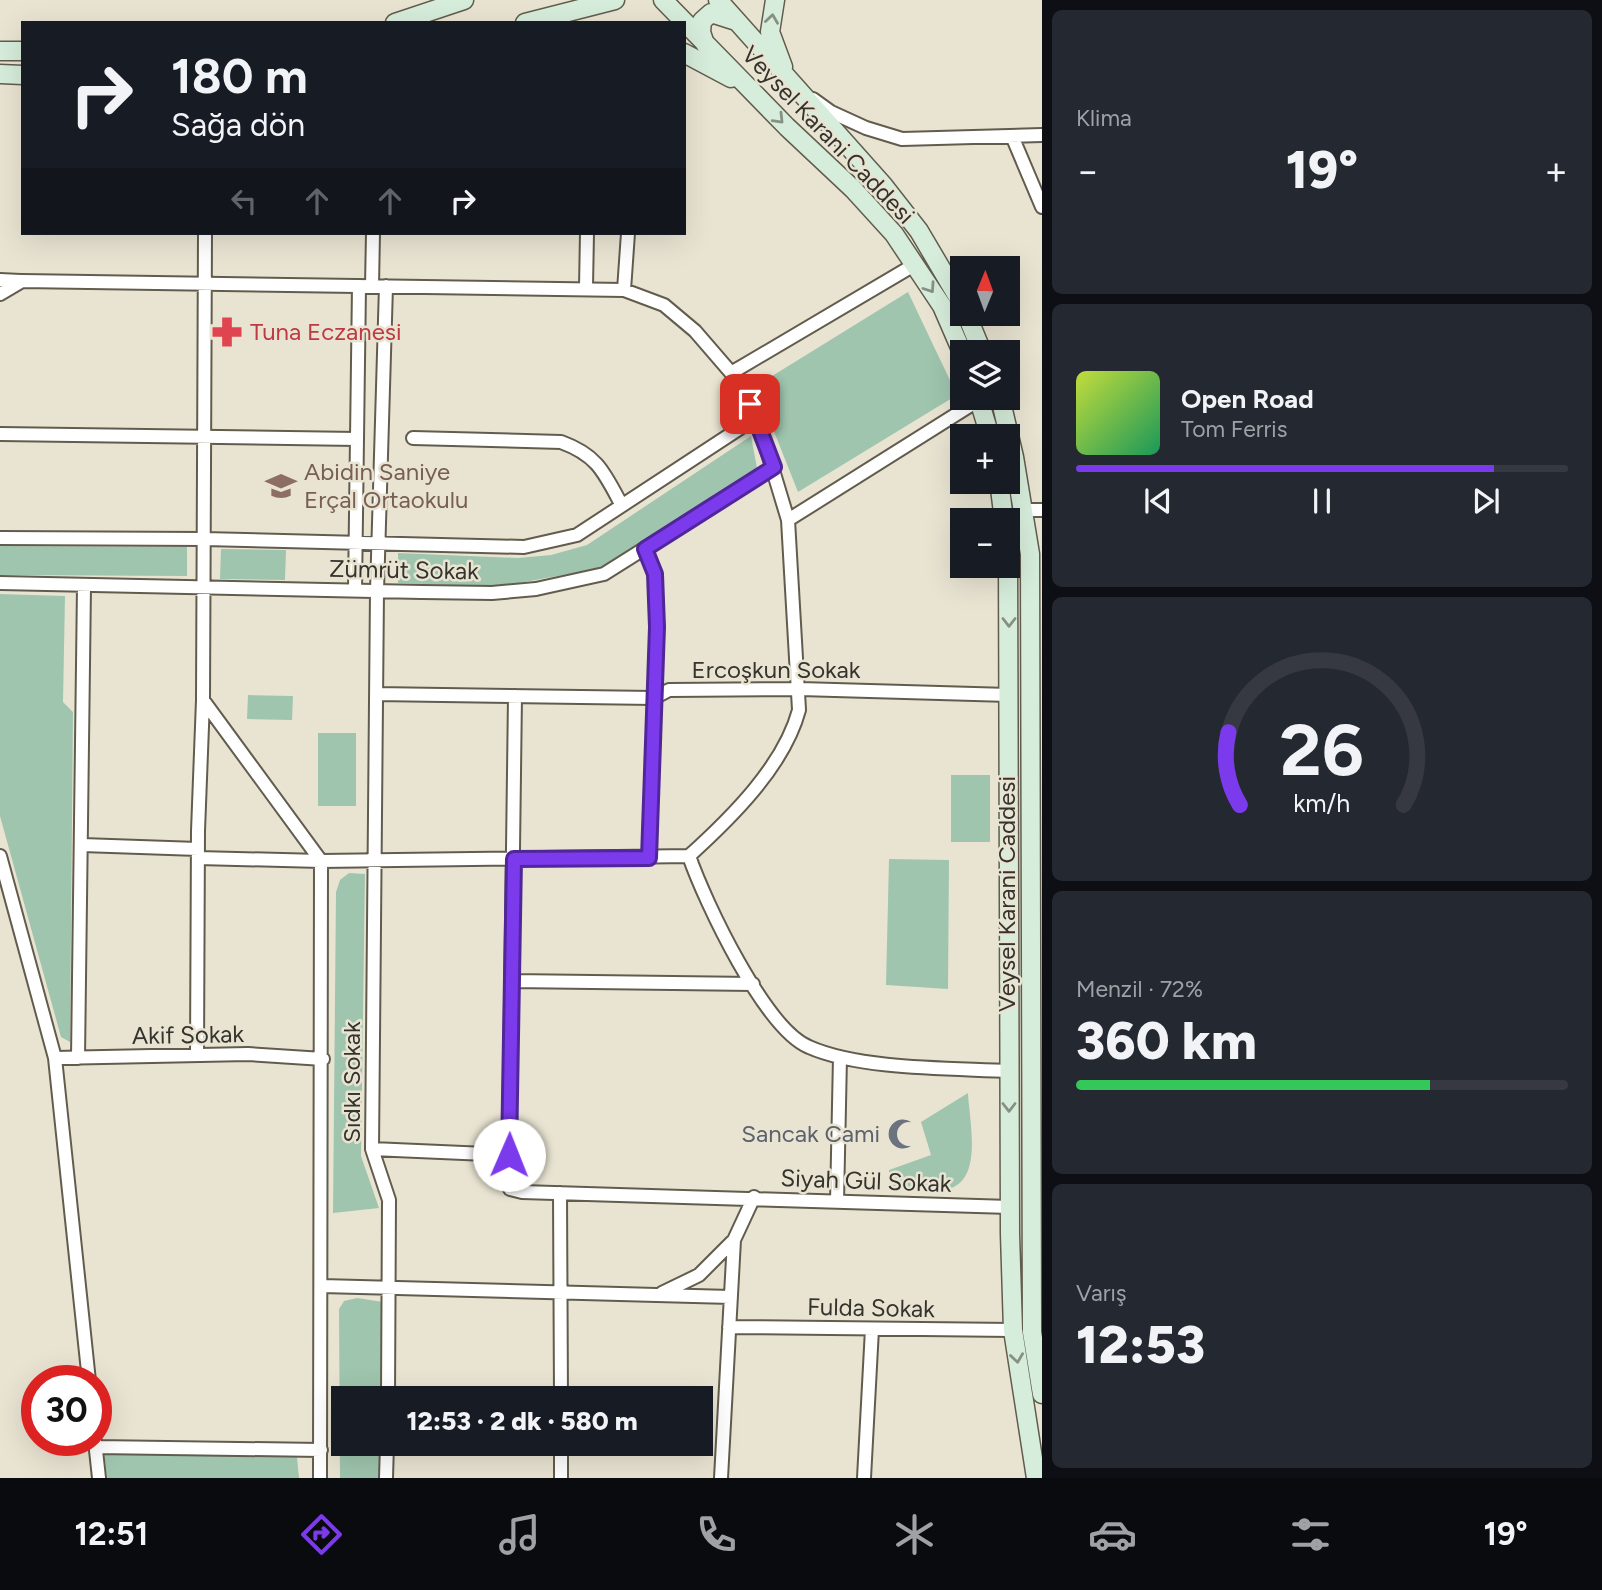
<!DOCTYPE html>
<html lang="tr">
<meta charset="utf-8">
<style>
body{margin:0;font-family:Figtree,sans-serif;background:#242831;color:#f1f3f6;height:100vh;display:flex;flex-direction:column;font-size:26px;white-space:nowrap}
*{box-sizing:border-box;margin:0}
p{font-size:23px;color:#9ea1a6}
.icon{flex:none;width:38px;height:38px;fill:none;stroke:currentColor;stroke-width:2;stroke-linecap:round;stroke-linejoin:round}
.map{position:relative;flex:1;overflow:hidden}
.sheet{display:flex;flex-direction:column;gap:10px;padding:10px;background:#0d0f14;width:560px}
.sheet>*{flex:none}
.banner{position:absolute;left:21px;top:21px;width:665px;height:214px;border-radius:0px;box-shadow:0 7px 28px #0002;background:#171b24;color:#f1f3f6;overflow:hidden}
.needle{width:46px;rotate:1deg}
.tools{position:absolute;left:950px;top:256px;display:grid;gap:14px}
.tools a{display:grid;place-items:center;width:70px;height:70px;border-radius:0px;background:#171b24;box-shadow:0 7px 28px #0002;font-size:35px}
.speed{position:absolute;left:21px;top:1365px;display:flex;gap:14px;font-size:35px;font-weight:700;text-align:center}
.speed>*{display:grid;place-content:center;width:91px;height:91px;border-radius:50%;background:#171b24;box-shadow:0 7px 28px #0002;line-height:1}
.speed .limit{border:10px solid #d22;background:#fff;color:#111}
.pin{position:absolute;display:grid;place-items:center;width:60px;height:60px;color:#fff;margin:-30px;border-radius:14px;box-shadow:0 4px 10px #0006}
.me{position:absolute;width:77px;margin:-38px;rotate:1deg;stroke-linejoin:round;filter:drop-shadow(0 0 5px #0008)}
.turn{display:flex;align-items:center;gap:24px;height:147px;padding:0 35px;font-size:32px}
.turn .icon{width:91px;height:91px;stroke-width:2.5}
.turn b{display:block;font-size:49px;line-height:60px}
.lanes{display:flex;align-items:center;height:66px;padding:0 35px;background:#0003;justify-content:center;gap:35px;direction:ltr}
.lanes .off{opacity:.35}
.big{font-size:52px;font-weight:800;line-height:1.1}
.sheet .tile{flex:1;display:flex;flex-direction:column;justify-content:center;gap:10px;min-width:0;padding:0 24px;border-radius:10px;background:#242831}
.sheet .dial{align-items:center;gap:0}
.dial svg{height:182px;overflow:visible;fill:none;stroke:#363941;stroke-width:7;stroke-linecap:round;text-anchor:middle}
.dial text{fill:#f1f3f6;stroke:none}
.song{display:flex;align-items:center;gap:21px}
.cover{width:84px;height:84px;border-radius:10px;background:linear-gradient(135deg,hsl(70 70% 55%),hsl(150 70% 35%))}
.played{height:7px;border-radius:4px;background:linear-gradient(90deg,#7c3aed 85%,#363941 85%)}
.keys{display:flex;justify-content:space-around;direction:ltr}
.heat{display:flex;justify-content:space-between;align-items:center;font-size:38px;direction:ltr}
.charge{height:10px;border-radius:5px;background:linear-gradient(90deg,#34c759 72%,#363941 0)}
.trip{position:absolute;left:331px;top:1386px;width:382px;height:70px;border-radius:0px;background:#171b24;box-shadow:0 7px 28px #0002;font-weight:800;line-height:70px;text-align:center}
.tabs{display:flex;height:112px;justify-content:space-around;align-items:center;background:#090b0e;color:#9ea1a6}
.tabs .icon{width:49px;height:49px}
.tabs .current{color:#7c3aed}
.tabs b{font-size:32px;color:#f1f3f6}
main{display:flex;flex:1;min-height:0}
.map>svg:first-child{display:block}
.green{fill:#9fc5ae}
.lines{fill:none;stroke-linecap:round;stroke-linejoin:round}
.minor-casing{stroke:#615c4d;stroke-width:16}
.secondary-casing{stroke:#615c4d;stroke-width:21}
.minor{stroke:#fff;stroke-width:12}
.secondary{stroke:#d7eddb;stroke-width:18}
.oneway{stroke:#869084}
.route-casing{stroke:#51269a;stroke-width:18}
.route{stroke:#7c3aed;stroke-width:12}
.labels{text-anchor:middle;stroke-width:5;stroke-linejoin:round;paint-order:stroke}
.street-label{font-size:24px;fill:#35332d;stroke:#e9e4d2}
.health-label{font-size:24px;fill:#be3a42;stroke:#e9e4d2;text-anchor:start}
.education-label{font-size:24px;fill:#785e54;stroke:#e9e4d2;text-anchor:start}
.worship-label{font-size:24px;fill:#5b616d;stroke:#e9e4d2;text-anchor:end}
</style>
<main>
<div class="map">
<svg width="1042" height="1478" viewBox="0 0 1042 1478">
<rect width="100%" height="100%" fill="#e9e4d2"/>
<path class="green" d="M908,292L957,395L798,492L756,386Z
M751,436L757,468L607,567L497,587L398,583V553L518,558L551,555L587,545Z
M0,546L187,547V576L0,575Z
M221,549L286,550L285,580L220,579Z
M0,594L65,596L63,702L73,712L70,1042L61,1037L0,816Z
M248,695L293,696L292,720L247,719Z
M318,733H356V806H318Z
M951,775H990V842H951Z
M889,859L949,860L948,989L886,985Z
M349,873L365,874L361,1156L379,1208L333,1213L336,892L340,880Z
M968,1093C969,1119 983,1177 951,1188C935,1194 908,1189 890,1188L889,1170L931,1155L921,1122Z
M357,1298L383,1302L382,1398H343V1444H382L381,1478H340L339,1309L344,1301Z
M104,1451L297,1457L299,1478H107Z"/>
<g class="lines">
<g class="minor-casing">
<path id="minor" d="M813,99L831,112L866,128L902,139L1042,135
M1012,136L1042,207
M205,233L203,700L321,861L320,1478
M0,280L21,281
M372,286L373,233
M386,286L377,591L372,1149L389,1200L388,1398
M586,287L587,233
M624,290L628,233
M0,294L22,281L624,290L664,305L695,331L733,375L757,417L788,520L799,710C784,766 731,818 689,856L321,861L198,858
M731,373L914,265
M0,434L357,439
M413,438L561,442C597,455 604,472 621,504
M1023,510H1042
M788,520L979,400
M0,538L204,539L524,547L577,535L757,417
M645,549L655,574L657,627L649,857
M0,583L422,592L492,593L536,589L604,574L774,467
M355,591L359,286
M376,694L654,698L669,690L800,689L1009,695
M515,696L509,1155L506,1180L510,1189L522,1192L1010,1207
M82,845L198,849
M0,856L55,1058L89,1381
M689,856C705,902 765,1029 809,1047C861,1070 952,1068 1009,1071
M512,981L753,984
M197,1055L198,831L203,700
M55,1058L248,1054L323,1059
M78,1058L84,586
M372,1149L509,1155
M560,1193L561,1398
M837,1202L840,1057
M322,1286L731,1297
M662,1293L699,1275L734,1240
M729,1327L1013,1330
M95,1441L99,1478
M96,1447L321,1450
M386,1478L387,1444
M561,1478V1444
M721,1478L734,1240L754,1197
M864,1478L872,1329"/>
</g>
<g class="secondary-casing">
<path id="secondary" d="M663,0L787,127L853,189L894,234L942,306L962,352
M718,0L883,185L919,231L962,304
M775,0L770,32L783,67
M395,23L464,0
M525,23L615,0
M705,44L701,32L702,21L711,13L736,21
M0,51H23
M684,53L731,78
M0,74L23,75
M966,313L982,352
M978,397L990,436
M1000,397L1014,457L1030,554L1032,1332L1042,1394
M999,481L1004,520
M1008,554L1010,1234L1013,1330L1036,1478"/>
</g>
<use href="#minor" class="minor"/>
<use href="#secondary" class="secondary"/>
</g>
<defs><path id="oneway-chevron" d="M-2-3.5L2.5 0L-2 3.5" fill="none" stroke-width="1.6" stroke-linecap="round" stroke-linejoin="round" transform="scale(1.75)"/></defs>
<g class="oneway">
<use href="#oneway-chevron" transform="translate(772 19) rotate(-82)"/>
<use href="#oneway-chevron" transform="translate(779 119) rotate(46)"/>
<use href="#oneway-chevron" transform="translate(930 288) rotate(56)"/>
<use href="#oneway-chevron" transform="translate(1009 622) rotate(90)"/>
<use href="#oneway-chevron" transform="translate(1009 1107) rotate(90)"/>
<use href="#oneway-chevron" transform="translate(1017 1358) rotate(82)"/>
</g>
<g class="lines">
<g class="route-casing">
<path id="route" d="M509,1155L514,859L649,858L657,627L655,574L645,549L774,467L750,404"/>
</g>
<use href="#route" class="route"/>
</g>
<defs>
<g id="pharmacy-bare" transform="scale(2.415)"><path d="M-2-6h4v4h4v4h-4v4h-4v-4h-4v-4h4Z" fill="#e0444e" stroke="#e9e4d2" stroke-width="2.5" paint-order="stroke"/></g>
<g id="school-bare" transform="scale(2.415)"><path d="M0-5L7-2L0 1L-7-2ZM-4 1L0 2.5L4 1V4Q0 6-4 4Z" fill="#8d6e63" stroke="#e9e4d2" stroke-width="2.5" paint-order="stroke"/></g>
<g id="mosque-bare" transform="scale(2.415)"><path d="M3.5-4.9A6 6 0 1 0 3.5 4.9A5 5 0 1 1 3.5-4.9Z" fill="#6b7280" stroke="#e9e4d2" stroke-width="2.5" paint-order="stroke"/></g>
</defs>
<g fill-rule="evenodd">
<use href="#pharmacy-bare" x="227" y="332"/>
<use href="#school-bare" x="281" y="486"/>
<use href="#mosque-bare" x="903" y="1134"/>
</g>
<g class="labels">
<g class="street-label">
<text transform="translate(828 135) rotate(46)" y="8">Veysel Karani Caddesi</text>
<text transform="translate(404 570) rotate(1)" y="8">Zümrüt Sokak</text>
<text x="776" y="678">Ercoşkun Sokak</text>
<text transform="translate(1007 894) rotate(-90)" y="8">Veysel Karani Caddesi</text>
<text transform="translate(188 1035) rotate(-1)" y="8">Akif Sokak</text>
<text transform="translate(352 1082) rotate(-90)" y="8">Sıdkı Sokak</text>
<text transform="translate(866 1181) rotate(2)" y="8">Siyah Gül Sokak</text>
<text transform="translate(871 1308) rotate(1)" y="8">Fulda Sokak</text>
</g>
<g class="health-label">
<text x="250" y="340">Tuna Eczanesi</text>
</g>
<g class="education-label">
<text x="304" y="480">Abidin Saniye<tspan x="304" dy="28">Erçal Ortaokulu</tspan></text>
</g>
<g class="worship-label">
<text x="880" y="1142">Sancak Cami</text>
</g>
</g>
</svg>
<div class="tools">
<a><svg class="needle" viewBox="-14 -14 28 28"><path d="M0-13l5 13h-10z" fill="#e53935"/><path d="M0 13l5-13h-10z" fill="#9ea1a6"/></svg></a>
<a><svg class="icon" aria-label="layers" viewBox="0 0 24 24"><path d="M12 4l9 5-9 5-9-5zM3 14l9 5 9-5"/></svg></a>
<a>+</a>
<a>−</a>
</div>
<div class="speed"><div class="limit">30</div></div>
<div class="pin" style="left:750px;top:404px;background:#d93025"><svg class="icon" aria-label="arrive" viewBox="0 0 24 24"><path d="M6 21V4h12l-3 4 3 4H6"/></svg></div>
<svg class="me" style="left:509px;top:1155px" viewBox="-20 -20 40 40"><circle r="19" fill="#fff"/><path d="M0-13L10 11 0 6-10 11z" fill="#7c3aed"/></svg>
<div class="trip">12:53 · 2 dk · 580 m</div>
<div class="banner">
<div class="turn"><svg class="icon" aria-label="right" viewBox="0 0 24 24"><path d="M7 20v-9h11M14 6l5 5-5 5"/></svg><div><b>180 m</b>Sağa dön</div></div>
<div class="lanes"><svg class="icon off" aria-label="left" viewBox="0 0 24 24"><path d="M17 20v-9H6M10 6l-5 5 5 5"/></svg><svg class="icon off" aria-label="ahead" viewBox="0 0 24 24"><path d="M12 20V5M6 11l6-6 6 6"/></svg><svg class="icon off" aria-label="ahead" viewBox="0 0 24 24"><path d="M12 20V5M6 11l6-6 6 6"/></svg><svg class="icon" aria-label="right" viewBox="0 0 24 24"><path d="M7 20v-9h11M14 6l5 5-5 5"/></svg></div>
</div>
</div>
<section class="sheet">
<div class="tile"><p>Klima</p>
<div class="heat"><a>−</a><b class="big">19°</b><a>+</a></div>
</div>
<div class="tile">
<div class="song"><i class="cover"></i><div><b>Open Road</b><p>Tom Ferris</p></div></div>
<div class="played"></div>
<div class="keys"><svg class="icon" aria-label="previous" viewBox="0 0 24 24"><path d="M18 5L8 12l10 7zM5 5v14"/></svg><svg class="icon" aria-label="pause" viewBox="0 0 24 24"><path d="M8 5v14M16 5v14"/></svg><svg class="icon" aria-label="next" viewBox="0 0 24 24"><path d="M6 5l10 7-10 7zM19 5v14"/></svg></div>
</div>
<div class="tile dial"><svg viewBox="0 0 100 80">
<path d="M14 69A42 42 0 1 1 86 69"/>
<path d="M14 69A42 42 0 0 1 9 37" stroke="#7c3aed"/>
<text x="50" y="56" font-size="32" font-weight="700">26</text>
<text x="50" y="72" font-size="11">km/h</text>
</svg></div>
<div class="tile"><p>Menzil · 72%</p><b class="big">360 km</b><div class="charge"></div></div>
<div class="tile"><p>Varış</p><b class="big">12:53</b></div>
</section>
</main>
<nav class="tabs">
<b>12:51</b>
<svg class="icon current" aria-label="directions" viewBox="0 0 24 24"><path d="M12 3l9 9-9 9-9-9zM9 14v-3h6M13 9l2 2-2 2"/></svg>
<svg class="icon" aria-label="music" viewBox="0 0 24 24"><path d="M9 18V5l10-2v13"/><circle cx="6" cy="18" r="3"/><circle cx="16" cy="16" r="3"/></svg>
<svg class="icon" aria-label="phone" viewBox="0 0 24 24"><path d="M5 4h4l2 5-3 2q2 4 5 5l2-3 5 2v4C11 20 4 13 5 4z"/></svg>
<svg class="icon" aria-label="climate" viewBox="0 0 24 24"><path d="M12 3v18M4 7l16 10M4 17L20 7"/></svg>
<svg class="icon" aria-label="car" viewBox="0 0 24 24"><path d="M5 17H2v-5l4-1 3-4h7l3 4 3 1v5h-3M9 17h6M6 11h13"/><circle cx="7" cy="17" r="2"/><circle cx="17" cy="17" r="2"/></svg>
<svg class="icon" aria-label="filters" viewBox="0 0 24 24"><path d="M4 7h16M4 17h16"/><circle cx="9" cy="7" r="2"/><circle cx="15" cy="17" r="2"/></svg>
<b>19°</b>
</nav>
